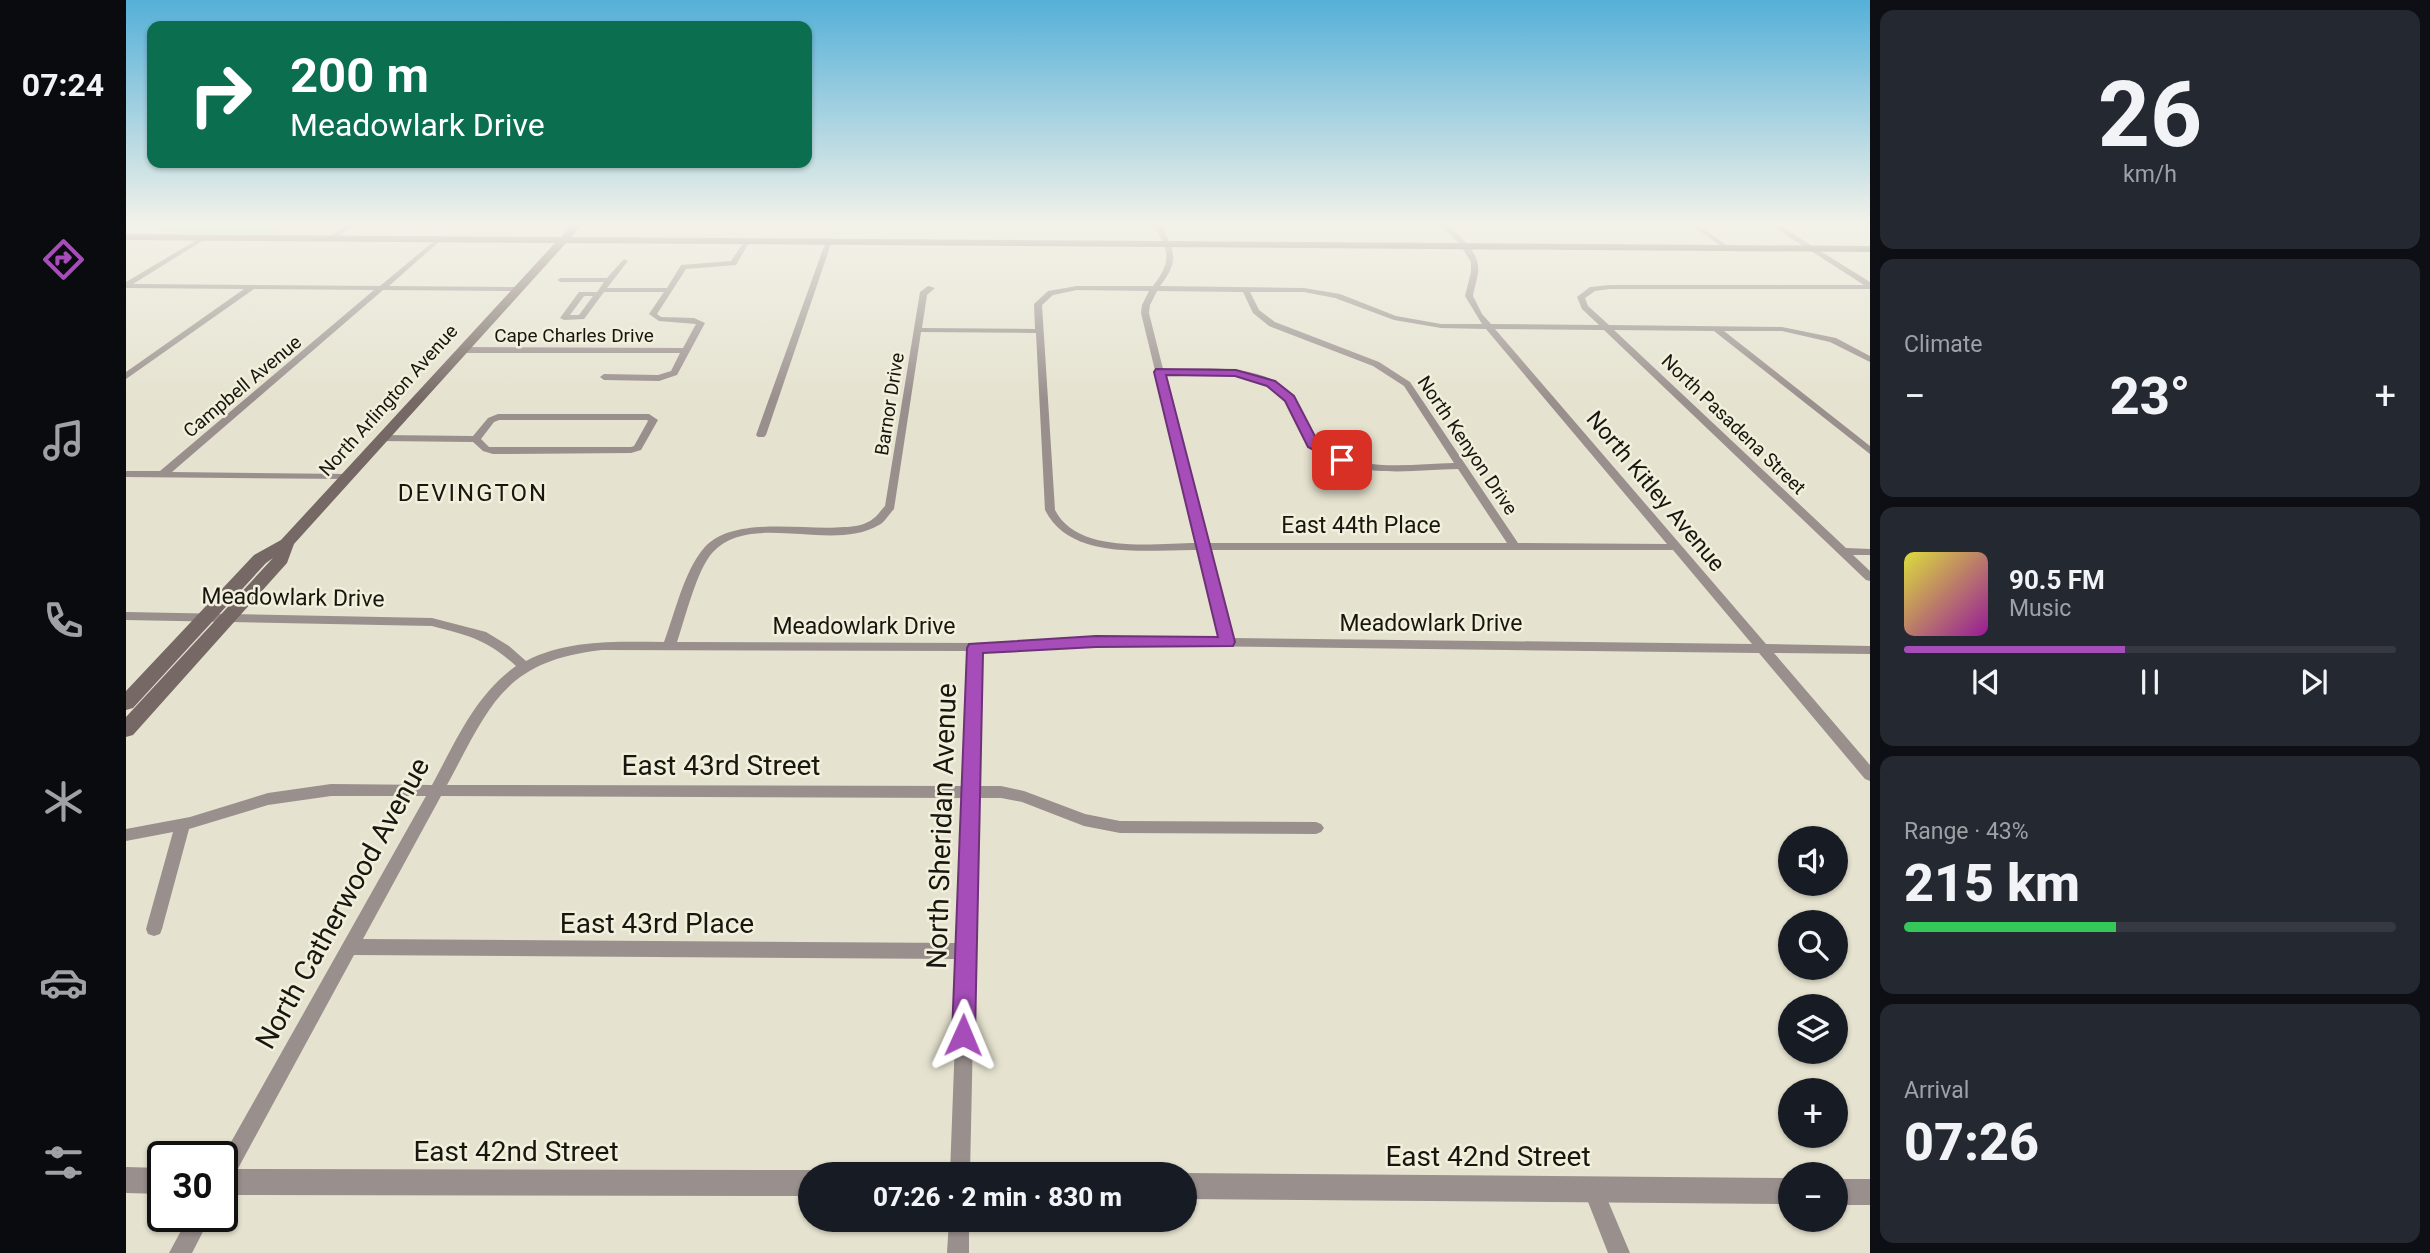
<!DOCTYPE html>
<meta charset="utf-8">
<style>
body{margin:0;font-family:Roboto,sans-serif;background:#242831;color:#f1f3f6;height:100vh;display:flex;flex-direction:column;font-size:26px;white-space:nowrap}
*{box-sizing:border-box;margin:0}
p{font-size:23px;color:#9ea1a6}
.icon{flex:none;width:38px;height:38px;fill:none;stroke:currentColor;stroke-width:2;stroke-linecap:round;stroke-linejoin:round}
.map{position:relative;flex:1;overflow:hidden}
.sheet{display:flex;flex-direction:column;gap:10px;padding:10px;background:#0d0f14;width:560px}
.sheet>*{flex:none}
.banner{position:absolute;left:21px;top:21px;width:665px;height:147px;border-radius:14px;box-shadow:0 2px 5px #0004;background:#0b6e4f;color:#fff;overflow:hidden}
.fabs{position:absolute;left:1652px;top:826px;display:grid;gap:14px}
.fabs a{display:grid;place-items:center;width:70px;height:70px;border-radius:50%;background:#171b24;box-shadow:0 2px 5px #0004;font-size:35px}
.speed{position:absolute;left:21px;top:1141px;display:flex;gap:14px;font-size:35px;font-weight:700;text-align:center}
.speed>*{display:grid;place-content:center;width:91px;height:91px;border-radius:50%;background:#171b24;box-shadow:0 2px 5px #0004;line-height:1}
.speed .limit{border:4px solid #111;border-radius:10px;background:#fff;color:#111}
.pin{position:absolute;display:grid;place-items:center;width:60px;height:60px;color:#fff;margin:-30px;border-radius:14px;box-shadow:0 4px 10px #0006}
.me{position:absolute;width:77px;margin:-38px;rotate:1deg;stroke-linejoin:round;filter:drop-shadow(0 0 5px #0008)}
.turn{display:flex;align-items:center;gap:24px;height:147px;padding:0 28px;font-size:32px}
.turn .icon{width:91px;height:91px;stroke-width:2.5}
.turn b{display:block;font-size:49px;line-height:60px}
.big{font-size:52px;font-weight:800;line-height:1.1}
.sheet .tile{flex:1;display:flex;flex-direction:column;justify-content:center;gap:10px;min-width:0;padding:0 24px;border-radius:14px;background:#242831}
.sheet .dial{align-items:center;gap:0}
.dial b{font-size:91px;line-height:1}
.song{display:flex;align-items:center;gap:21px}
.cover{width:84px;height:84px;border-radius:10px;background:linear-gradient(135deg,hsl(60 70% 55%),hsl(300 70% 35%))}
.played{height:7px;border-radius:4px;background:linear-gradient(90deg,#a74db9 45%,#363941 45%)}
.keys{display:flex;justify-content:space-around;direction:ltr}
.heat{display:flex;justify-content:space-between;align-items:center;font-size:38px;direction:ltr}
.charge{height:10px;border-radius:5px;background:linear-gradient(90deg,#34c759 43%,#363941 0)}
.trip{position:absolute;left:672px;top:1162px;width:399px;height:70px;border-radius:35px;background:#171b24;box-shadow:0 2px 5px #0004;font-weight:800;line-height:70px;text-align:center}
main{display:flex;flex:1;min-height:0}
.dock{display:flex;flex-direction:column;width:126px;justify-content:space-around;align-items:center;background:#090b0e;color:#9ea1a6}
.dock .icon{width:49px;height:49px}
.dock .selected{color:#a74db9}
.dock b{font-size:32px;color:#f1f3f6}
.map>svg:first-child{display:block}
.green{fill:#a0d8b2}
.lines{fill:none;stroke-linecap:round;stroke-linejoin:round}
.minor{fill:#998f8d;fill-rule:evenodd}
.tertiary{fill:#998f8d;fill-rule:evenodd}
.secondary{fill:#766965;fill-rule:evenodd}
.route{fill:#a74db9;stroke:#6d3278;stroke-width:2}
.labels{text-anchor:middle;stroke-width:5;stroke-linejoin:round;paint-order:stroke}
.far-street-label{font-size:19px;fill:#17160f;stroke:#f2efdc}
.street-label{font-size:23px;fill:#17160f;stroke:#f2efdc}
.neighbourhood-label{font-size:24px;letter-spacing:2px;fill:#17160f;stroke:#f2efdc}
.near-street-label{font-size:28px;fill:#17160f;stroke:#f2efdc}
</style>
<main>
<nav class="dock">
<b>07:24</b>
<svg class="icon selected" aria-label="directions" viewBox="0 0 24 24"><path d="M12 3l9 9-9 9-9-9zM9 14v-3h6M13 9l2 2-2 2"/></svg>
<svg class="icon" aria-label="music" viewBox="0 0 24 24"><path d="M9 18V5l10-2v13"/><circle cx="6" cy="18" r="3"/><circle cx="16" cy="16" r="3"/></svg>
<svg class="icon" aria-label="phone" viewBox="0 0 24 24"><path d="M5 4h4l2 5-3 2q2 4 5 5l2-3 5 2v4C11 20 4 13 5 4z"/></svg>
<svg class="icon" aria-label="climate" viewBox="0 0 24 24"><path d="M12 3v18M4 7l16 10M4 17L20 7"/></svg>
<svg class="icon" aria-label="car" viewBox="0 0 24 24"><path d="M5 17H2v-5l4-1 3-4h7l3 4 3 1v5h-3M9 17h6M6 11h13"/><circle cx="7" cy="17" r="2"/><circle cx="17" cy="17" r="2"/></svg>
<svg class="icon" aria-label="filters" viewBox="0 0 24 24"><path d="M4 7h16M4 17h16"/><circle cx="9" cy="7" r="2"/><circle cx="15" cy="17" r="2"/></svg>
</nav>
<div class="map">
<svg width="1744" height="1253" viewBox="0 0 1744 1253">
<rect width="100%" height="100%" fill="#e5e2cf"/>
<path class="green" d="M43,224H164L148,234L30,232Z"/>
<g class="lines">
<path class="minor" d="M221,224H229L208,239H204V237Z
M1028,224H1034C1049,251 1054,260 1034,286L1178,288L1214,294L1270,316L1315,324H1356L1339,296L1345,272V262L1335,246L1314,224H1321C1334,237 1355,252 1352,273C1351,281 1348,288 1347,296L1356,314L1365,324L1473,325L1456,309L1451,297L1464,287L1484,285H1738L1643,224H1651L1744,282V289H1484L1469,291L1459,298L1462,306L1483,325L1656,327L1710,338L1744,356V362L1704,342L1656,331H1598L1744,446V454L1588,331L1488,330L1720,548L1744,549V555H1727L1744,571V581L1740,580L1478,330L1369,329L1640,644L1744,646V654L1648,653L1744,765V781L1739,779L1633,653L970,645L855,651L852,786H875L898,791L959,814L994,821L1190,822L1195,824L1198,828L1195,832L1190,834L994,833L958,826L896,802L875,798H852L844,1174H824L832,959L228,955L103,1185L96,1188V1158L300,796H205L142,805L63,829L36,929L34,934L28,936L22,934L20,929L47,832L0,841V829L64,817L142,793L205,784L306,785C330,741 349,695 390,666C360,639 344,636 306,626L0,620V612L306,618L360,632L383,646L400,661C443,639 492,642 538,642C549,613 558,571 578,548C607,515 678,531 718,527C728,527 740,525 748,518C752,515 755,510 759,506L794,292L802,286L809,288L801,295L796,328L909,329L908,304L922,291L951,286H1027C1047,260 1042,252 1028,224ZM951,290L1023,291L1016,305L1015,313L1071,543C1028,543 952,555 929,510L916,305L927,295ZM1031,291L1117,292L1127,313L1143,326L1247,366L1278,386L1328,463C1288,464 1240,472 1202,451C1184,441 1180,419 1171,402C1147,361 1078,369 1037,369L1023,313L1024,305ZM1124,292H1178L1209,298L1268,320L1315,328L1360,329L1541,544L1392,543L1284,382L1253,362L1149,322L1133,310ZM795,332L910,333L919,510C945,562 1023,549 1072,550L1094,638L970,637L849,643L551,642C559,618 571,569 587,552C625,511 706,553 753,525C759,522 763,514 768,509ZM1086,374C1133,377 1151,378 1171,424C1176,436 1183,447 1194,454C1234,479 1288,470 1332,469L1381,543H1082L1039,375ZM1084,550H1547L1626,644L1106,638ZM476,650L843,651L838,786L321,785C364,706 377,661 476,650ZM315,796L837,798L832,943L237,939Z
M1563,224H1571L1603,247L1598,248Z
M1735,224H1744V229L1736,225Z
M79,235L82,237L81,238L7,284L254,286L313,237L316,239L315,240L263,286L392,287L396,289L392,291L257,290L46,472L220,474L225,477L224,479L0,477V471H34L248,290L128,289L0,379V372L118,289L0,288V282Z
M621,239L624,241L610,265L560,269L531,314L535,317L568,318L579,323L551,375L533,381L478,380L474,377L478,374L532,375L545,371L554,353H337L333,350L337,347L557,348L570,324L533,321L523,314L538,292H478L458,319L438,320L434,318L453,292H471L478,282H435L431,280L435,278H481L498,259L502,261L481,288H541L555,265L605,261L619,240ZM458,296H467L453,315H444Z
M703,239L706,241L640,435L638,437H632L630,435L700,241Z
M372,414H523L532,420L515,450L505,453L367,454L357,451L347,442L255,441L250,438L255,435L347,436L362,418ZM373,420H521L522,421L508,446L505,447H363L355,439L368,422Z
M1467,1179L1474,1182L1504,1253H1482L1457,1189L1460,1182Z
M63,1216H85L66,1253H43Z
M823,1220H843V1253H821Z"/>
<path class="tertiary" d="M0,1167L37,1168V1194L0,1193Z
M96,1169L684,1170L693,1174H684V1196L96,1195Z
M1059,1173L1664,1178V1204L1059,1199V1174H1056Z
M1710,1179H1744V1205H1710Z"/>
<path class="secondary" d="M447,224H456L445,237L1744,246V252L440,243L168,544L161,563L7,735L0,737V717L147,558L140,563L7,708L0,710V691L128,555L155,540L429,243L0,240V234L435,237Z"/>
</g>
<linearGradient id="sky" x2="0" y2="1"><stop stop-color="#55b0d8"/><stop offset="0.56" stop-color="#f3f2e9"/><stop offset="1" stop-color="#f3f2e9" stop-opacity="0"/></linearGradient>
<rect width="1744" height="400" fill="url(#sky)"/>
<path class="route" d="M1030,369L1110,370L1149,381L1168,396L1192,442L1223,460L1221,463H1212L1182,447L1159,401L1141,386L1109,376L1040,375L1109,642L1107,646L970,647L857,653L849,1035L846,1043L837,1046L829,1043L826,1035L841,648L843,644L970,636L1092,637L1028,372Z"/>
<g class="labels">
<g class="far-street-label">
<text x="448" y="342">Cape Charles Drive</text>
<text transform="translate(116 386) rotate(-40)" y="7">Campbell Avenue</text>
<text transform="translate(262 400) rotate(-48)" y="7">North Arlington Avenue</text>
<text transform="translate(763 404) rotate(-81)" y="7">Barnor Drive</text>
<text transform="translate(1608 424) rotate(44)" y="7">North Pasadena Street</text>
<text transform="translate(1342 445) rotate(56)" y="7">North Kenyon Drive</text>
</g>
<g class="street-label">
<text transform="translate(1530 491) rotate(50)" y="8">North Kitley Avenue</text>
<text x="1235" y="533">East 44th Place</text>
<text transform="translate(167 597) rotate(1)" y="8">Meadowlark Drive</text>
<text x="1305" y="631">Meadowlark Drive</text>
<text x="738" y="634">Meadowlark Drive</text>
</g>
<g class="neighbourhood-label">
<text x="347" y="501">DEVINGTON</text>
</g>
<g class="near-street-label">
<text x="595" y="775">East 43rd Street</text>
<text transform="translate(815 826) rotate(-88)" y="10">North Sheridan Avenue</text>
<text transform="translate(216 903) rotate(-61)" y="10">North Catherwood Avenue</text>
<text x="531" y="933">East 43rd Place</text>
<text x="390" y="1161">East 42nd Street</text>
<text x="1362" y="1166">East 42nd Street</text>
</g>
</g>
</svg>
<div class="fabs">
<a><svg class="icon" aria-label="sound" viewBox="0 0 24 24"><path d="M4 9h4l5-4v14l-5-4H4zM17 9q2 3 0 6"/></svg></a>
<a><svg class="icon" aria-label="search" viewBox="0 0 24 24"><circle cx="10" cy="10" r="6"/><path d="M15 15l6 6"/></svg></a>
<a><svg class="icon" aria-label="layers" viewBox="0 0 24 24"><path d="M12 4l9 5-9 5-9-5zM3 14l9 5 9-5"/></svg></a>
<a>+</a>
<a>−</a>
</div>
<div class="speed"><div class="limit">30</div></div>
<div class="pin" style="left:1216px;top:460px;background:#d93025"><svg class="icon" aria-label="arrive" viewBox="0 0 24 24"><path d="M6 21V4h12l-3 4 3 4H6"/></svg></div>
<svg class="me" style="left:837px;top:1035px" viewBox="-20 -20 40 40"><path d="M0-17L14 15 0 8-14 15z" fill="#a74db9" stroke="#fff" stroke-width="4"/></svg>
<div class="trip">07:26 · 2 min · 830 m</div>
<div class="banner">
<div class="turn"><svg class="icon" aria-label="right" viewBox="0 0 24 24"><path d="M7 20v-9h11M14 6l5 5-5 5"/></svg><div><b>200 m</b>Meadowlark Drive</div></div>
</div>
</div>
<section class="sheet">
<div class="tile dial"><b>26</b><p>km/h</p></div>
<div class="tile"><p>Climate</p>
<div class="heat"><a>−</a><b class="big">23°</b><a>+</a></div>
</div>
<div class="tile">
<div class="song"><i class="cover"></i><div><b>90.5 FM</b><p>Music</p></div></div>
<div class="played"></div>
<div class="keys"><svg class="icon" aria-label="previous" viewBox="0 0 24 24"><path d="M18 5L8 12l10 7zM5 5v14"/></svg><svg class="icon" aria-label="pause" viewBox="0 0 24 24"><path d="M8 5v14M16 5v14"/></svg><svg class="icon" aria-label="next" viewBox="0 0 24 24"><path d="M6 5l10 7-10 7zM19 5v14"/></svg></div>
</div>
<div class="tile"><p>Range · 43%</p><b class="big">215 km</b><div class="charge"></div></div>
<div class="tile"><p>Arrival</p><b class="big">07:26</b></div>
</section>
</main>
